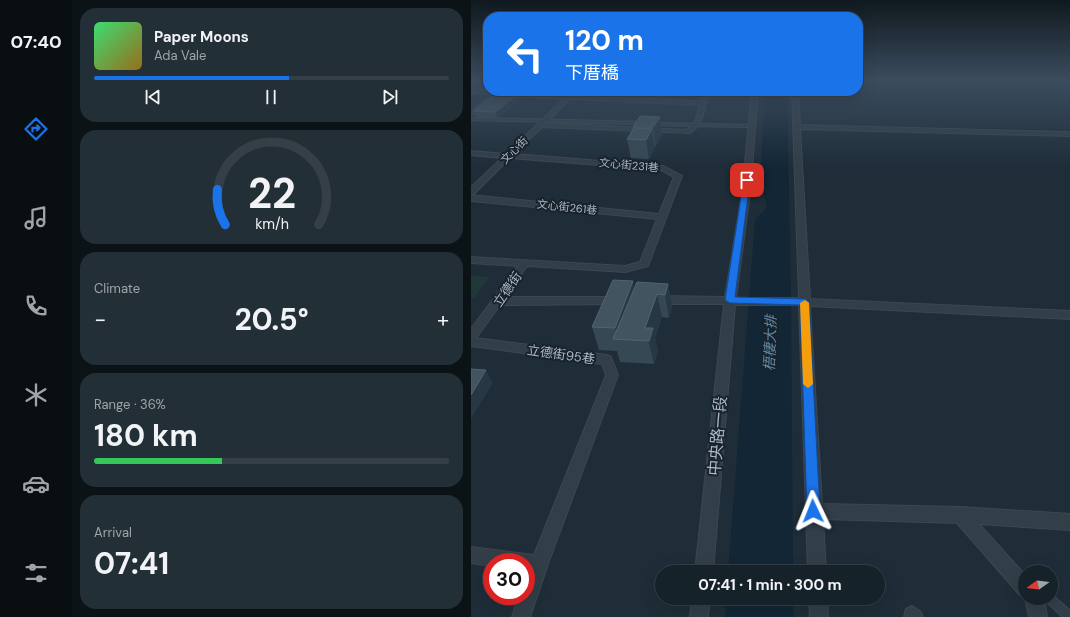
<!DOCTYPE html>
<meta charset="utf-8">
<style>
body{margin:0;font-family:"DM Sans","Noto Sans TC",sans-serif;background:#232f36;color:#f1f3f6;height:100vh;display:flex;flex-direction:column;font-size:15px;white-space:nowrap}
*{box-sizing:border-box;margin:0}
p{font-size:13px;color:#9ea4a8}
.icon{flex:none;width:22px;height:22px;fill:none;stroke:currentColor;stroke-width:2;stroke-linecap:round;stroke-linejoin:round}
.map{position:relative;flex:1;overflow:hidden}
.side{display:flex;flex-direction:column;gap:8px;padding:8px;background:#0c1317;width:399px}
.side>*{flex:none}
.top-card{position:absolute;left:12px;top:12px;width:380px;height:84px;border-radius:16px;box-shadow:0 4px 16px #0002,0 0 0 1px #353f47;background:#1a73e8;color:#fff;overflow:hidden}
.needle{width:26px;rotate:256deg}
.controls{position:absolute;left:547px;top:565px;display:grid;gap:8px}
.controls a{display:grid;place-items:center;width:40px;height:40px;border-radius:50%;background:#16222a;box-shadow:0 4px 16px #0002,0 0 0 1px #353f47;font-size:20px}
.speed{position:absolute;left:12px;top:553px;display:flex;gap:8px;font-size:20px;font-weight:700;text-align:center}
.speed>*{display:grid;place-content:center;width:52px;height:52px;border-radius:50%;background:#16222a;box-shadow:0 4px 16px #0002,0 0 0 1px #353f47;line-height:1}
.speed .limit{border:6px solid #d22;background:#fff;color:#111}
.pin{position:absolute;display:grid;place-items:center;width:34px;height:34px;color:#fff;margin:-17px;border-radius:8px;box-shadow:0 2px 6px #0006}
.me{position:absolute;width:44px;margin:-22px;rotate:358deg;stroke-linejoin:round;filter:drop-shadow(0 0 3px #0008)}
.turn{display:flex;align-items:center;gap:14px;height:84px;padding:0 16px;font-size:18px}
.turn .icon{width:52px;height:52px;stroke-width:2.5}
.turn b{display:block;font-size:28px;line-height:34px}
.big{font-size:30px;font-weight:700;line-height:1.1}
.side .widget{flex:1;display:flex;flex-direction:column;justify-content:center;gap:6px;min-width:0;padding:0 14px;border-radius:16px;background:#232f36}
.side .dial{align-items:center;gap:0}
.dial svg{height:104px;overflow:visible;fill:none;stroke:#353f47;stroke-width:7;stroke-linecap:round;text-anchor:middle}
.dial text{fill:#f1f3f6;stroke:none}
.song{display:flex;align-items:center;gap:12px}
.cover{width:48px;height:48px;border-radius:6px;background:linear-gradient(135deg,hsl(140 70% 55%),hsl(40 70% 35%))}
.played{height:4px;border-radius:2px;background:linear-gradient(90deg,#1a73e8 55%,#353f47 55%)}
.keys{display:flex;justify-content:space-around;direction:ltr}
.heat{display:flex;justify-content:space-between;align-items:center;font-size:22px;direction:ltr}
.charge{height:6px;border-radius:3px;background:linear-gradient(90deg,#34c759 36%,#353f47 0)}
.trip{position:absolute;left:184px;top:565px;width:230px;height:40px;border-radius:20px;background:#16222a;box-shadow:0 4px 16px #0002,0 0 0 1px #353f47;font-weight:700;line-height:40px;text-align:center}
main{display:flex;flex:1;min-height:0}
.dock{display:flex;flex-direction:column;width:72px;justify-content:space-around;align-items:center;background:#090e11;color:#9ea4a8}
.dock .icon{width:28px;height:28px}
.dock .current{color:#1a73e8}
.dock b{font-size:18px;color:#f1f3f6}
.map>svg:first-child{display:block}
.green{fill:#203938}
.water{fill:#122635}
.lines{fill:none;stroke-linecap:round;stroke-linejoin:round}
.stream{stroke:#122635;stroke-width:2}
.service-casing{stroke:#3c4751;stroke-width:2.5}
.minor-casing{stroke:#3c4751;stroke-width:2}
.tertiary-casing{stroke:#3c4751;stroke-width:2}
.service{fill:#323e48;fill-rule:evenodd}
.minor{fill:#323e48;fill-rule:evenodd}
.tertiary{fill:#323e48;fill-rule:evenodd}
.wall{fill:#364854}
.shaded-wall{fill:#273844}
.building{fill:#435461;stroke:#536470}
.route{fill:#1a73e8;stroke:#114b97}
.slow{fill:#f59e0b}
.labels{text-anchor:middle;stroke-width:4;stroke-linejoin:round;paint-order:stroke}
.far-street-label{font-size:11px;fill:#acb9c5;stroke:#18232c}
.street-label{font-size:13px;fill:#acb9c5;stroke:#18232c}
.water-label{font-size:14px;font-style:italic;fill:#628aa7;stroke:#18232c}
.near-street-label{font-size:16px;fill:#acb9c5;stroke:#18232c}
</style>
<main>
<nav class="dock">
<b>07:40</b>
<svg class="icon current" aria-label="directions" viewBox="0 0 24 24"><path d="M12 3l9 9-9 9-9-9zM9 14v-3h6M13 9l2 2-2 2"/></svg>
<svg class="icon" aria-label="music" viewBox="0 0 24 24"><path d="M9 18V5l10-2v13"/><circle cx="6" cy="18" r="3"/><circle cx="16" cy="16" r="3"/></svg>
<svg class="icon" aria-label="phone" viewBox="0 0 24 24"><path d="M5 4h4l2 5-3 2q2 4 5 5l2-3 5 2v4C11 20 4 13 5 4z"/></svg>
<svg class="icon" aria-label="climate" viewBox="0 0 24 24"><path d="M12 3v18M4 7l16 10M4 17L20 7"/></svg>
<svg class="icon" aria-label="car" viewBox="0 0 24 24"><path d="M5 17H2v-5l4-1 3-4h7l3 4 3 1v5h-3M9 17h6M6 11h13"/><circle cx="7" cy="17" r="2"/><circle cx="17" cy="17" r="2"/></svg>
<svg class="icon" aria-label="filters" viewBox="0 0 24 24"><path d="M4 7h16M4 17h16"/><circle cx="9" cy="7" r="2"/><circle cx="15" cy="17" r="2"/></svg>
</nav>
<section class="side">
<div class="widget">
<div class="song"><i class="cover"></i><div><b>Paper Moons</b><p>Ada Vale</p></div></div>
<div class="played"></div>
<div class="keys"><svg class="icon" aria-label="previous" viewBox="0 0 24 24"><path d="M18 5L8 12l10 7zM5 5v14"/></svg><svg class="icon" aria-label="pause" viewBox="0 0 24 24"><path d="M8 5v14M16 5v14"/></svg><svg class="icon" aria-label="next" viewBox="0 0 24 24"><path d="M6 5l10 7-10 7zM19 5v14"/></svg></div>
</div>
<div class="widget dial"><svg viewBox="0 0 100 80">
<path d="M14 69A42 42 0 1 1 86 69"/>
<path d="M14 69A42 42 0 0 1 8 42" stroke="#1a73e8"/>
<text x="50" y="56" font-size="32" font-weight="700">22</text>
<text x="50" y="72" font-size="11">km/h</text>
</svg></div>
<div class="widget"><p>Climate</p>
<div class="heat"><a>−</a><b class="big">20.5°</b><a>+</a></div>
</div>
<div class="widget"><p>Range · 36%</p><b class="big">180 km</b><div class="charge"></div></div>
<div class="widget"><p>Arrival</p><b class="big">07:41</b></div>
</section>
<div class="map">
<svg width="599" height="617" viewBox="0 0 599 617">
<rect width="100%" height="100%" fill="#1e2d38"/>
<path class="green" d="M0,276L19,277L3,298H0Z"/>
<path class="water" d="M294,91H316L320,295L322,572H257L284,220L296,207L289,180Z
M255,598H322L323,617H254Z"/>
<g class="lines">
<path class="stream" d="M346,126L599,131"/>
<g class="service-casing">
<path id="service" d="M0,118L171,122L173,123L171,124L0,120Z
M183,123L279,125L281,126L279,127L184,125L182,124Z
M580,594L599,611V617H592L575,601L574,598H580Z"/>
</g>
<g class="minor-casing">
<path id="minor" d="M0,89L96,95L100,93L103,96L230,101L233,91H239L229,125L219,133L71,127L43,154L192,166L211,176L177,266L154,272L56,266L34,297H147L151,298L152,301L151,304L29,305L5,338L136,355L140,357L147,375L77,564L59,617H41L48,596H55V577L57,571H55V562H21V566L0,563V547L63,555L135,375L131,364L0,346V329L47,266L0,263V257L154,266L169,262L186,219L0,201V195L188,214L203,177L190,170L39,158L3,194H0V187L31,158L0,155V151L35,154L93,99L0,93ZM99,99L229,105L223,124L215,130L75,123Z
M281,91H287L279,193L265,298H328L321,91H327L329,125L599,132V136L329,129L339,299L599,311V319L339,306L351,504L490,507L599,514V530L508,524L554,575V597L548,594L486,523L352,519L355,572H337L328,305H264L242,572H224L253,304H186L181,300L186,296L254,297L271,193Z
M221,598H239L237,617H219Z
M338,598H356L357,617H339Z
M554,598H573L576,617H558Z
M441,606L449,611L452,617H433L435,609Z"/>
</g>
<g class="tertiary-casing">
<path id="tertiary" d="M26,91H33L0,116V110Z"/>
</g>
<use href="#service" class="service"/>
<use href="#minor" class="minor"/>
<use href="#tertiary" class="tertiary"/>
</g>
<path class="wall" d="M29,91H59L56,93H51L53,97L27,118H5L2,111Z
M74,91H98L96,93L74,92Z
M189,117L191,135L185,146H184V148L178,159L160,158L156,139L162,129V127Z
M197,284L201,307L198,318L191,317L184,338L187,351L183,364L149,362L146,351L128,350L121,327Z"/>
<path class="shaded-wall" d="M17,81V87L0,88V82Z
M51,91L53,97L27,118L24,112Z
M189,117L191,135L185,146L182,127Z
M181,129L184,148L178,159L175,140Z
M162,281L168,304L147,339L144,328Z
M197,284L201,307L198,318L194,295Z
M186,294L191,317L184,338L187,351L183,364L174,328Z
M15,370L22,383L0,419V395Z"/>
<path class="building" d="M11,80H17V81L0,82V81H10Z
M29,91H51L24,112L2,111Z
M169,116L189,117L182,127H162Z
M163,128L181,129L175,140L156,139Z
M142,280L162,281L144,328L121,327Z
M166,282L197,284L194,295L186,294L174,328H182L178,341L142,339Z
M0,369L15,370L0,395Z"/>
<linearGradient id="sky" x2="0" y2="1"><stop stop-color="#10191f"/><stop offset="0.48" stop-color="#3b4c5e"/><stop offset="1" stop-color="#3b4c5e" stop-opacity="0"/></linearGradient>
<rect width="599" height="167" fill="url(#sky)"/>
<path class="route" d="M273,178L279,180L264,297L334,299L338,302L349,511L347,515L342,517L337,515L336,511L329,305L259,303L254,300Z"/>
<path class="slow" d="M334,300L338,303L342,384L337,388L332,384L329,303Z"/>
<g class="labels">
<g class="far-street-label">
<text transform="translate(43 150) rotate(-45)" y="4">文心街</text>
<text transform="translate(158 165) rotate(5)" y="4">文心街231巷</text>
<text transform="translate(96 207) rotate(6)" y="4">文心街261巷</text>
</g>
<g class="street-label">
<text transform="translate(36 289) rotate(-55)" y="5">立德街</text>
<text transform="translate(90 354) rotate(8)" y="5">立德街95巷</text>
</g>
<g class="water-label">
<text transform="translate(299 343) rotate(-88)" y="5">梧棲大排</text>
</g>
<g class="near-street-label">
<text transform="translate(246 436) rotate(-85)" y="6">中央路一段</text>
</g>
</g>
</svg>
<div class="controls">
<a><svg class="needle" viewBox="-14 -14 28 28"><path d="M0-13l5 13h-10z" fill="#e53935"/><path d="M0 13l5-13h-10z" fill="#9ea4a8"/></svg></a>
</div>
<div class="speed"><div class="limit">30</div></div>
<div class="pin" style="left:276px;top:180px;background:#d93025"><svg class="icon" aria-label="arrive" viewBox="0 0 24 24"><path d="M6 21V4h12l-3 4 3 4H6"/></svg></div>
<svg class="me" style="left:342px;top:511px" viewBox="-20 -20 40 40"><path d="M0-17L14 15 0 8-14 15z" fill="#1a73e8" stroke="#fff" stroke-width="4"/></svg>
<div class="trip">07:41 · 1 min · 300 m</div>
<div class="top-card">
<div class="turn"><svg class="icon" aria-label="left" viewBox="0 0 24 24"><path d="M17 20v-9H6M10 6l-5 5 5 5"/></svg><div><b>120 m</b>下厝橋</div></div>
</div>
</div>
</main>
